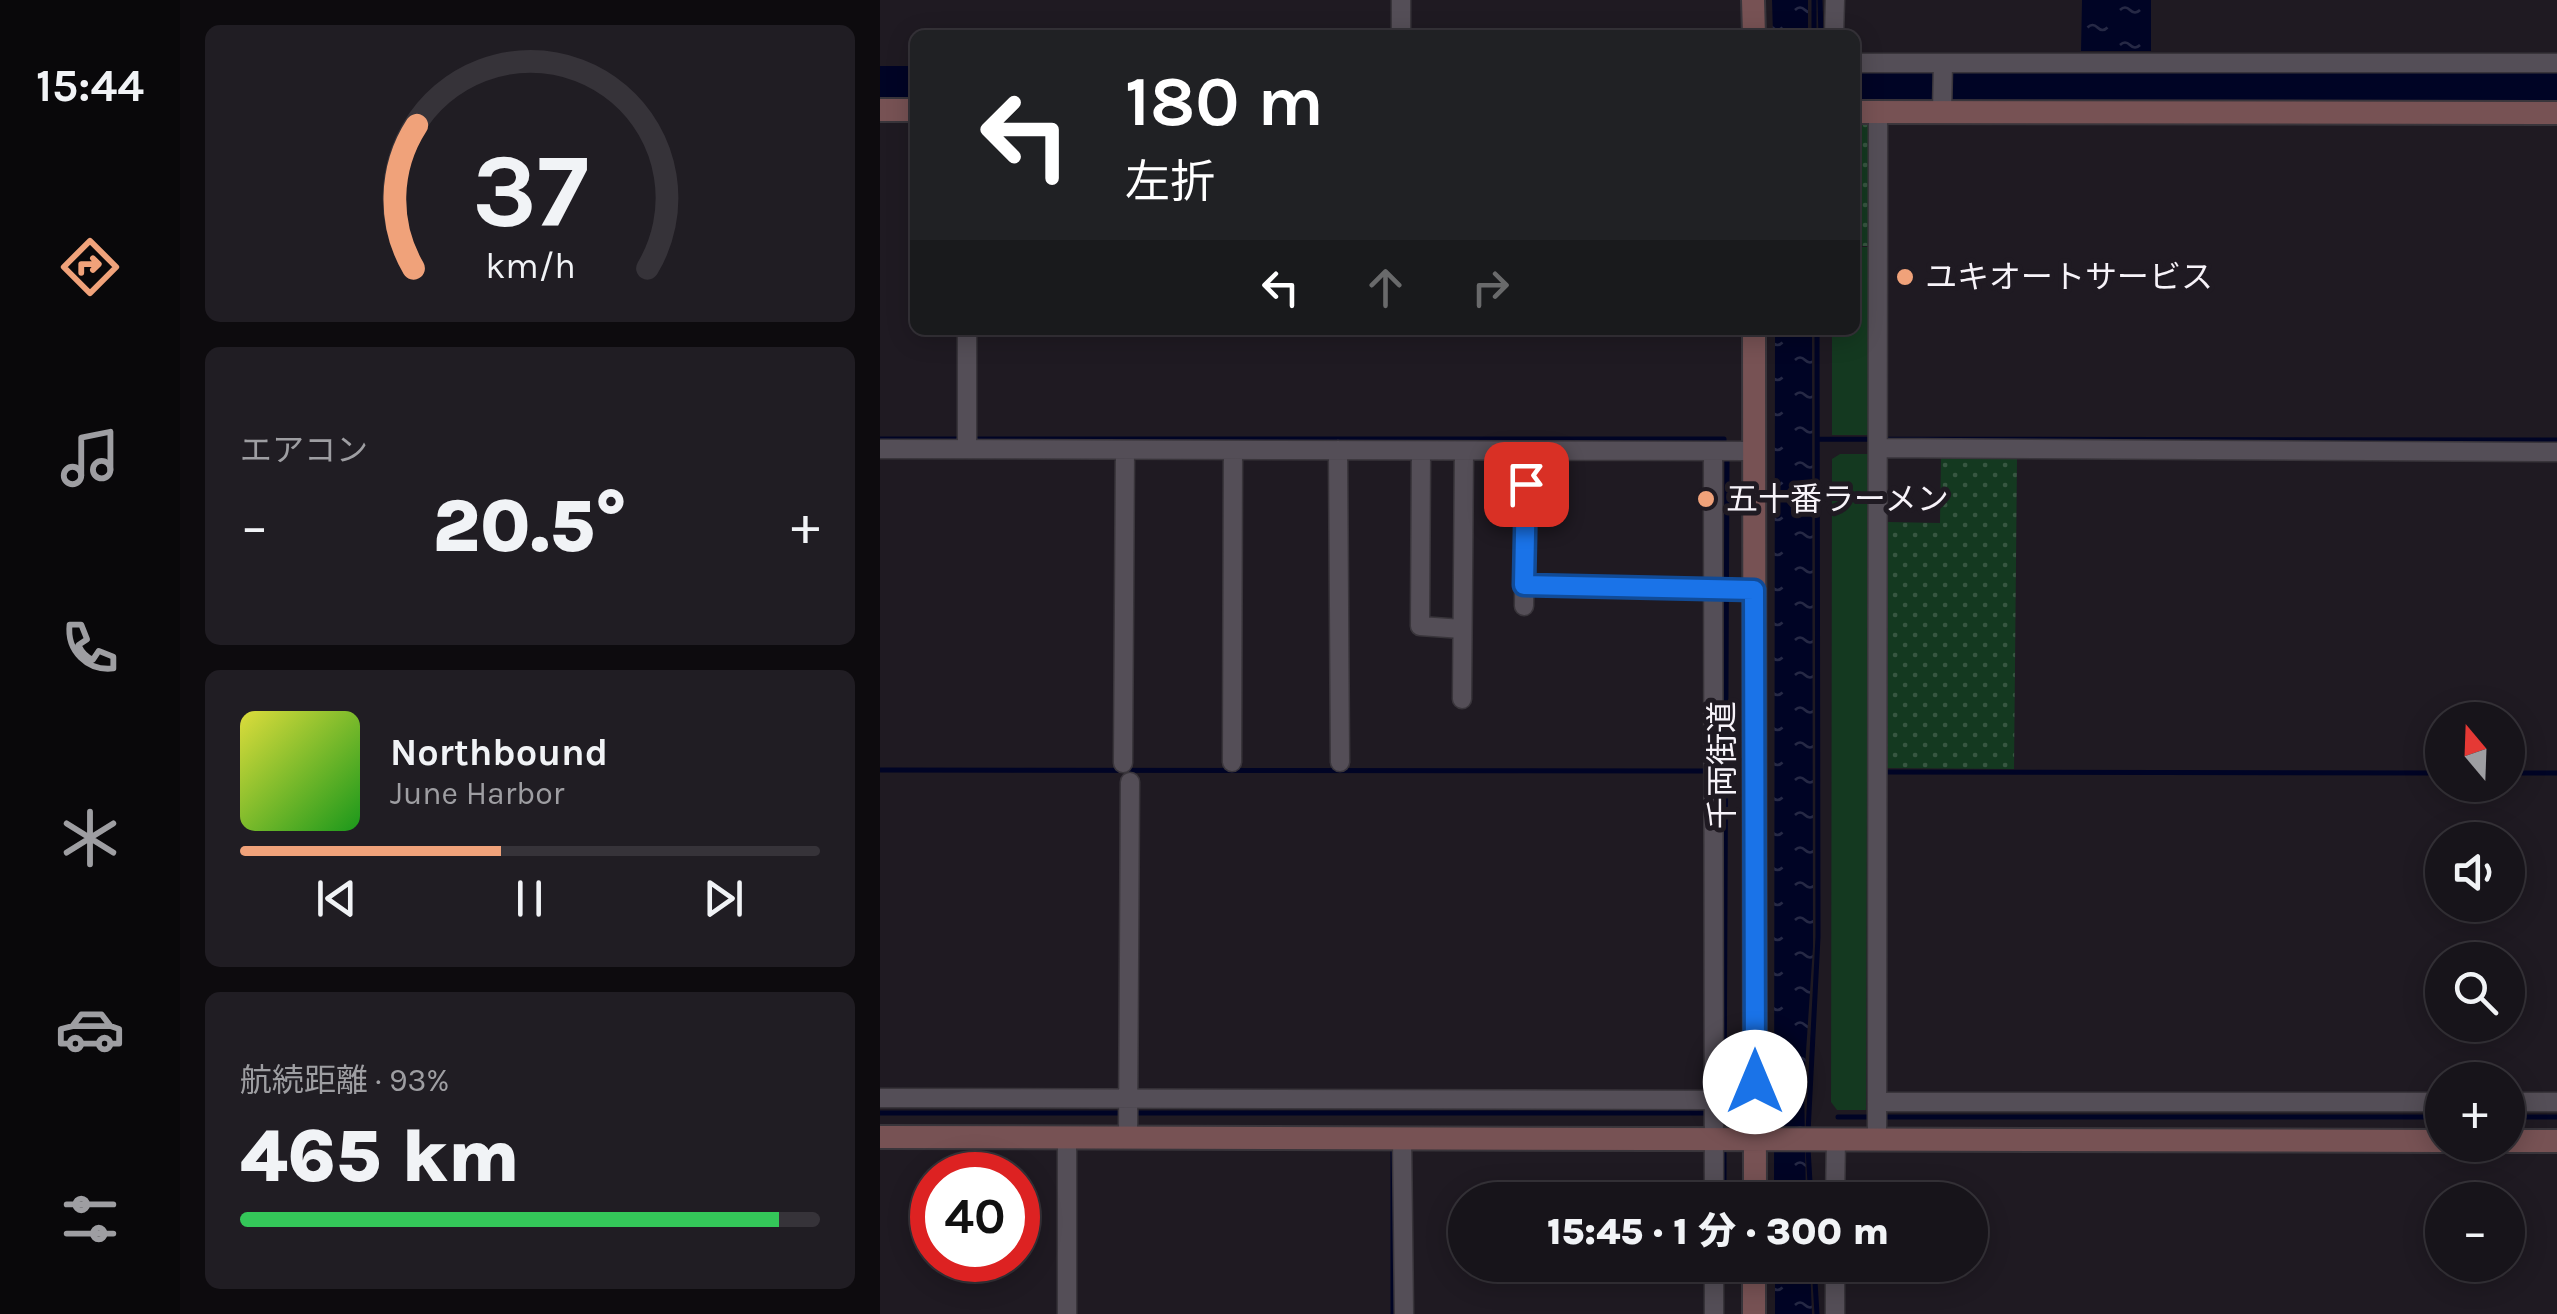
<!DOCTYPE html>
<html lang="ja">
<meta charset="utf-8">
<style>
body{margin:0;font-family:Karla,"Noto Sans JP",sans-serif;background:#201d23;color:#f1f3f6;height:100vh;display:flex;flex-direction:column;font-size:38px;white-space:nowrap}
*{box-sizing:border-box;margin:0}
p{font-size:32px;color:#9e9ea2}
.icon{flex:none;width:55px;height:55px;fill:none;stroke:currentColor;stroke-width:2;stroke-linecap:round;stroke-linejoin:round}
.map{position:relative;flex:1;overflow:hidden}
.side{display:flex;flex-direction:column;gap:25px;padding:25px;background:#0d0b0e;width:700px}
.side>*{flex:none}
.top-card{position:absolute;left:30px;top:30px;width:950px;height:305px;border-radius:15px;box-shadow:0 5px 25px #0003,0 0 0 2px #363339;background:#202124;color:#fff;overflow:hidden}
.needle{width:65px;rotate:341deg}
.tools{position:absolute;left:1545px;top:702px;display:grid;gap:20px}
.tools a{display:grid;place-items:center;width:100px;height:100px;border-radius:50%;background:#17141a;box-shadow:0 5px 25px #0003,0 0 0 2px #363339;font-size:50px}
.speed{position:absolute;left:30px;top:1152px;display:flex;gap:20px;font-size:50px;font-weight:700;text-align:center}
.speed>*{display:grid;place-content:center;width:130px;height:130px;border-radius:50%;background:#17141a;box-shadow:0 5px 25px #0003,0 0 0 2px #363339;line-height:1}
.speed .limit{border:15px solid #d22;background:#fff;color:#111}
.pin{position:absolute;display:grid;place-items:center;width:85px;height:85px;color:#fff;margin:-42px;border-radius:20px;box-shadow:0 5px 15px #0006}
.me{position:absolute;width:110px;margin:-55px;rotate:0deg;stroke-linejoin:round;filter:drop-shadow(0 0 8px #0008)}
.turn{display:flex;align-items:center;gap:35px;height:210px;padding:0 50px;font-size:45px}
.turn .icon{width:130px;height:130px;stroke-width:2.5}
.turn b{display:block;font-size:70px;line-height:85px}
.lanes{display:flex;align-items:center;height:95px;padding:0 50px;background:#0003;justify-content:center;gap:50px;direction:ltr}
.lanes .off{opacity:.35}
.big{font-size:75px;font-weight:800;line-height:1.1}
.side .widget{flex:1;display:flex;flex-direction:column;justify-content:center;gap:15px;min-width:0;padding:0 35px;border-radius:15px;background:#201d23}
.side .dial{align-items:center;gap:0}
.dial svg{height:260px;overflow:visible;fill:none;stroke:#363339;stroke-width:7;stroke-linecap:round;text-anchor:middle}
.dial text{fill:#f1f3f6;stroke:none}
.song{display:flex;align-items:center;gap:30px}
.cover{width:120px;height:120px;border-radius:15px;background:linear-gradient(135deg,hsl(60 70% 55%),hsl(120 70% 35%))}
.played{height:10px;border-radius:5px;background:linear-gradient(90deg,#f0a27a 45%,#363339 45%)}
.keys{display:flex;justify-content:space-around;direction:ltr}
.heat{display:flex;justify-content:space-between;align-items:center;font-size:55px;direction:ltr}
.charge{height:15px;border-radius:8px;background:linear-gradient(90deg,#34c759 93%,#363339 0)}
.trip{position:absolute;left:568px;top:1182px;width:540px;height:100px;border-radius:50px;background:#17141a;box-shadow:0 5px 25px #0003,0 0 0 2px #363339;font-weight:800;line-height:100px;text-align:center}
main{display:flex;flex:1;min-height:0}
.dock{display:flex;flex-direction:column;width:180px;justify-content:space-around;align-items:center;background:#09080a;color:#9e9ea2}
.dock .icon{width:70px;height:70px}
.dock .current{color:#f0a27a}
.dock b{font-size:45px;color:#f1f3f6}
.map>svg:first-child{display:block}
.grass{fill:url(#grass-dots)}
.green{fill:#143920}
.water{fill:url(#water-ripples)}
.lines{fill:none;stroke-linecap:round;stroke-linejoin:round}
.stream{stroke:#000425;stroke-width:5}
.river{stroke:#000425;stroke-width:32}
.street-casing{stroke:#39353b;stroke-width:21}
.secondary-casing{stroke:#39353b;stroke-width:26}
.street{stroke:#544e57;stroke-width:18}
.secondary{stroke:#775254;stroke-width:22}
.route-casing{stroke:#114b97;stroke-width:25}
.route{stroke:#1a73e8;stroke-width:18}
.poi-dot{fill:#f0a27a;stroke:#1f1a22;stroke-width:4}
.labels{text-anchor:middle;stroke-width:10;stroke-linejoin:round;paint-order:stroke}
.poi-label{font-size:32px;fill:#f7f3f9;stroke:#1f1a22;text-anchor:start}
.street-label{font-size:32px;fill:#f7f3f9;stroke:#1f1a22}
</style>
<main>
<nav class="dock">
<b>15:44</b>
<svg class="icon current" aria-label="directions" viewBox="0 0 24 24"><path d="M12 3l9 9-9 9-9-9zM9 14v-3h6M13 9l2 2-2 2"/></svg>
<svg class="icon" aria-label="music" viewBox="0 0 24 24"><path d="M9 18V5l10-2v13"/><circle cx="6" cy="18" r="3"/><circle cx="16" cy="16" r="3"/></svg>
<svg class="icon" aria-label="phone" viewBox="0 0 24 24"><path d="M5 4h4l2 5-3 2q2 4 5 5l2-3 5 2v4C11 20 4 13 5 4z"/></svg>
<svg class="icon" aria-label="climate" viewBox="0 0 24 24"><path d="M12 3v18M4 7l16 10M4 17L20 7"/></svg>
<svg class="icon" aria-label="car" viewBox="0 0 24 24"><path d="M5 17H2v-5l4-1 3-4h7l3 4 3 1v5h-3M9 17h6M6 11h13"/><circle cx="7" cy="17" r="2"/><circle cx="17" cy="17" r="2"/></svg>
<svg class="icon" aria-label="filters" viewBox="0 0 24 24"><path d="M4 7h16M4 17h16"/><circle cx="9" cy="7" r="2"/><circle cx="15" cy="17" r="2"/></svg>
</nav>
<section class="side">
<div class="widget dial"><svg viewBox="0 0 100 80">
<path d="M14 69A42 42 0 1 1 86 69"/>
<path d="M14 69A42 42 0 0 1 15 25" stroke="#f0a27a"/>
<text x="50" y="56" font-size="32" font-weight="700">37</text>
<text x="50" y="72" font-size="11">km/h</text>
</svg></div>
<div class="widget"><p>エアコン</p>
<div class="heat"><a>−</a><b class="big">20.5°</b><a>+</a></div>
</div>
<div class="widget">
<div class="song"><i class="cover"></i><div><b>Northbound</b><p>June Harbor</p></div></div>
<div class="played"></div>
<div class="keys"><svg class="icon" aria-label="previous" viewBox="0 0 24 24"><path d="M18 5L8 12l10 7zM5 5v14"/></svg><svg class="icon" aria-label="pause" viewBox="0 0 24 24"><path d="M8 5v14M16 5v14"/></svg><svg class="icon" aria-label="next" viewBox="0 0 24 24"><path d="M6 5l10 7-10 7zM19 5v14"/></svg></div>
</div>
<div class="widget"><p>航続距離 · 93%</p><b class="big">465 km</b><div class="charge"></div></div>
</section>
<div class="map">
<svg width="1677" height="1314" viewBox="0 0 1677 1314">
<defs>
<pattern id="grass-dots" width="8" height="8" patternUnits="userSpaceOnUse" patternTransform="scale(2.5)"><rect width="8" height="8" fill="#143920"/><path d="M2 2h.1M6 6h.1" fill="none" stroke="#375641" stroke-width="1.8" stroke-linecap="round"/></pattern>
<pattern id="water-ripples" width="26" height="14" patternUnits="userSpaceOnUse" patternTransform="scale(2.5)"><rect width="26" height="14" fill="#000425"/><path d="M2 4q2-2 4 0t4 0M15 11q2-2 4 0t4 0" fill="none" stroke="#262945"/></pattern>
</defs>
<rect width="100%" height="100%" fill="#1f1a22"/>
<path class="grass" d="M975,125H990L991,246H975Z
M1061,457L1137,458L1134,769L1006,768L1008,522L1060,523Z"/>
<path class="green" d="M975,247H993L990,435H952V330H975Z
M960,454H988L986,1110H957L951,1102L952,459Z"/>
<path class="water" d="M892,0H928V35H893Z
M1202,0H1271V51H1201Z
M895,330H932L933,947L924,1082L926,1200H894Z
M895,1265H930L932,1314H895Z"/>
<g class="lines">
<path class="stream" d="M934,0V35
M940,0L941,35
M0,439H82
M93,439H844V444
M938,439L1677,440
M0,770L827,771
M1005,772L1562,773
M1628,773H1677
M0,1113H242
M253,1113H844L857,1117
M958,1117H1562
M1628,1117H1677
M844,1118L847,461
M928,1132L938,937L937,330
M928,1148L931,1200
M844,1200V1153
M934,1265L937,1314
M513,1314V1147"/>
<path class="river" d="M0,82H35
M975,85L1677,84"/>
<g class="street-casing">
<path id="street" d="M521,35V0
M954,35L955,0
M975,63H1677
M1062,112L1063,63
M1000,448L1677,452
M0,449L874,451
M87,449V330
M458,450L460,762
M541,451L540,626L582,629
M833,451L834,1200
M644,585L874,590
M644,606L646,451
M582,699L584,451
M352,762L353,450
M243,763L245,450
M0,1098L833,1100
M997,1102H1562
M1628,1102H1677
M248,1136L250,782
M522,1138L524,1314
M997,1140L998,112
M955,1200L956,1139
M187,1314V1136
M834,1314V1265
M955,1314V1265"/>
</g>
<g class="secondary-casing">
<path id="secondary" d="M873,0L874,35
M0,110H35
M975,112L1677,113
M874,330L875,1200
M0,1137L1562,1141
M1628,1141H1677
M874,1314V1265"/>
</g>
<use href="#street" class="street"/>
<use href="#secondary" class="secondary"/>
</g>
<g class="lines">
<g class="route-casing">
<path id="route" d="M646,484L644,585L874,590L875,1082"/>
</g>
<use href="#route" class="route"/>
</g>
<g class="poi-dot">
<circle cx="1025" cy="277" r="10"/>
<circle cx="826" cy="499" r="10"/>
</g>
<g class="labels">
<g class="poi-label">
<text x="1045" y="288">ユキオートサービス</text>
<text x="846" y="510">五十番ラーメン</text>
</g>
<g class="street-label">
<text transform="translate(842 765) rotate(-90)" y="11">千両街道</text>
</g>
</g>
</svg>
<div class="tools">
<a><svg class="needle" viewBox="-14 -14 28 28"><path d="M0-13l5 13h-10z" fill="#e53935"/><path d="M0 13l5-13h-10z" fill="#9e9ea2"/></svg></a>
<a><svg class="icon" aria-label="sound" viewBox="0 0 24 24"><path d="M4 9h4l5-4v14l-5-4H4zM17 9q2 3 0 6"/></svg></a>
<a><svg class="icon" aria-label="search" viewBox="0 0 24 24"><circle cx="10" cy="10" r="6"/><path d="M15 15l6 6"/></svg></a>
<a>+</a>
<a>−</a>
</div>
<div class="speed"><div class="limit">40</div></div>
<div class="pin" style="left:646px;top:484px;background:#d93025"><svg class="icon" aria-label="arrive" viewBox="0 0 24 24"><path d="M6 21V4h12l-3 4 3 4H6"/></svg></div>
<svg class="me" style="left:875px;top:1082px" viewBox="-20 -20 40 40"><circle r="19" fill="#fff"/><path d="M0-13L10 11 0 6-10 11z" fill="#1a73e8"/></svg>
<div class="trip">15:45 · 1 分 · 300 m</div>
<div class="top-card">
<div class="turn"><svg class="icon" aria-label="left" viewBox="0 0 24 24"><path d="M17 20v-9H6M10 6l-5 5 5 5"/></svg><div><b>180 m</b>左折</div></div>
<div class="lanes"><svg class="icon" aria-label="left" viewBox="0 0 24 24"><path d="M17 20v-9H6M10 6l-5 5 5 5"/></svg><svg class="icon off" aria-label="ahead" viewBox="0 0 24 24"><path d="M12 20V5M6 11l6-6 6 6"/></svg><svg class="icon off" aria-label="right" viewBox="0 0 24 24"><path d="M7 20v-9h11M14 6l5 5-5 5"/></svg></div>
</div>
</div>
</main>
